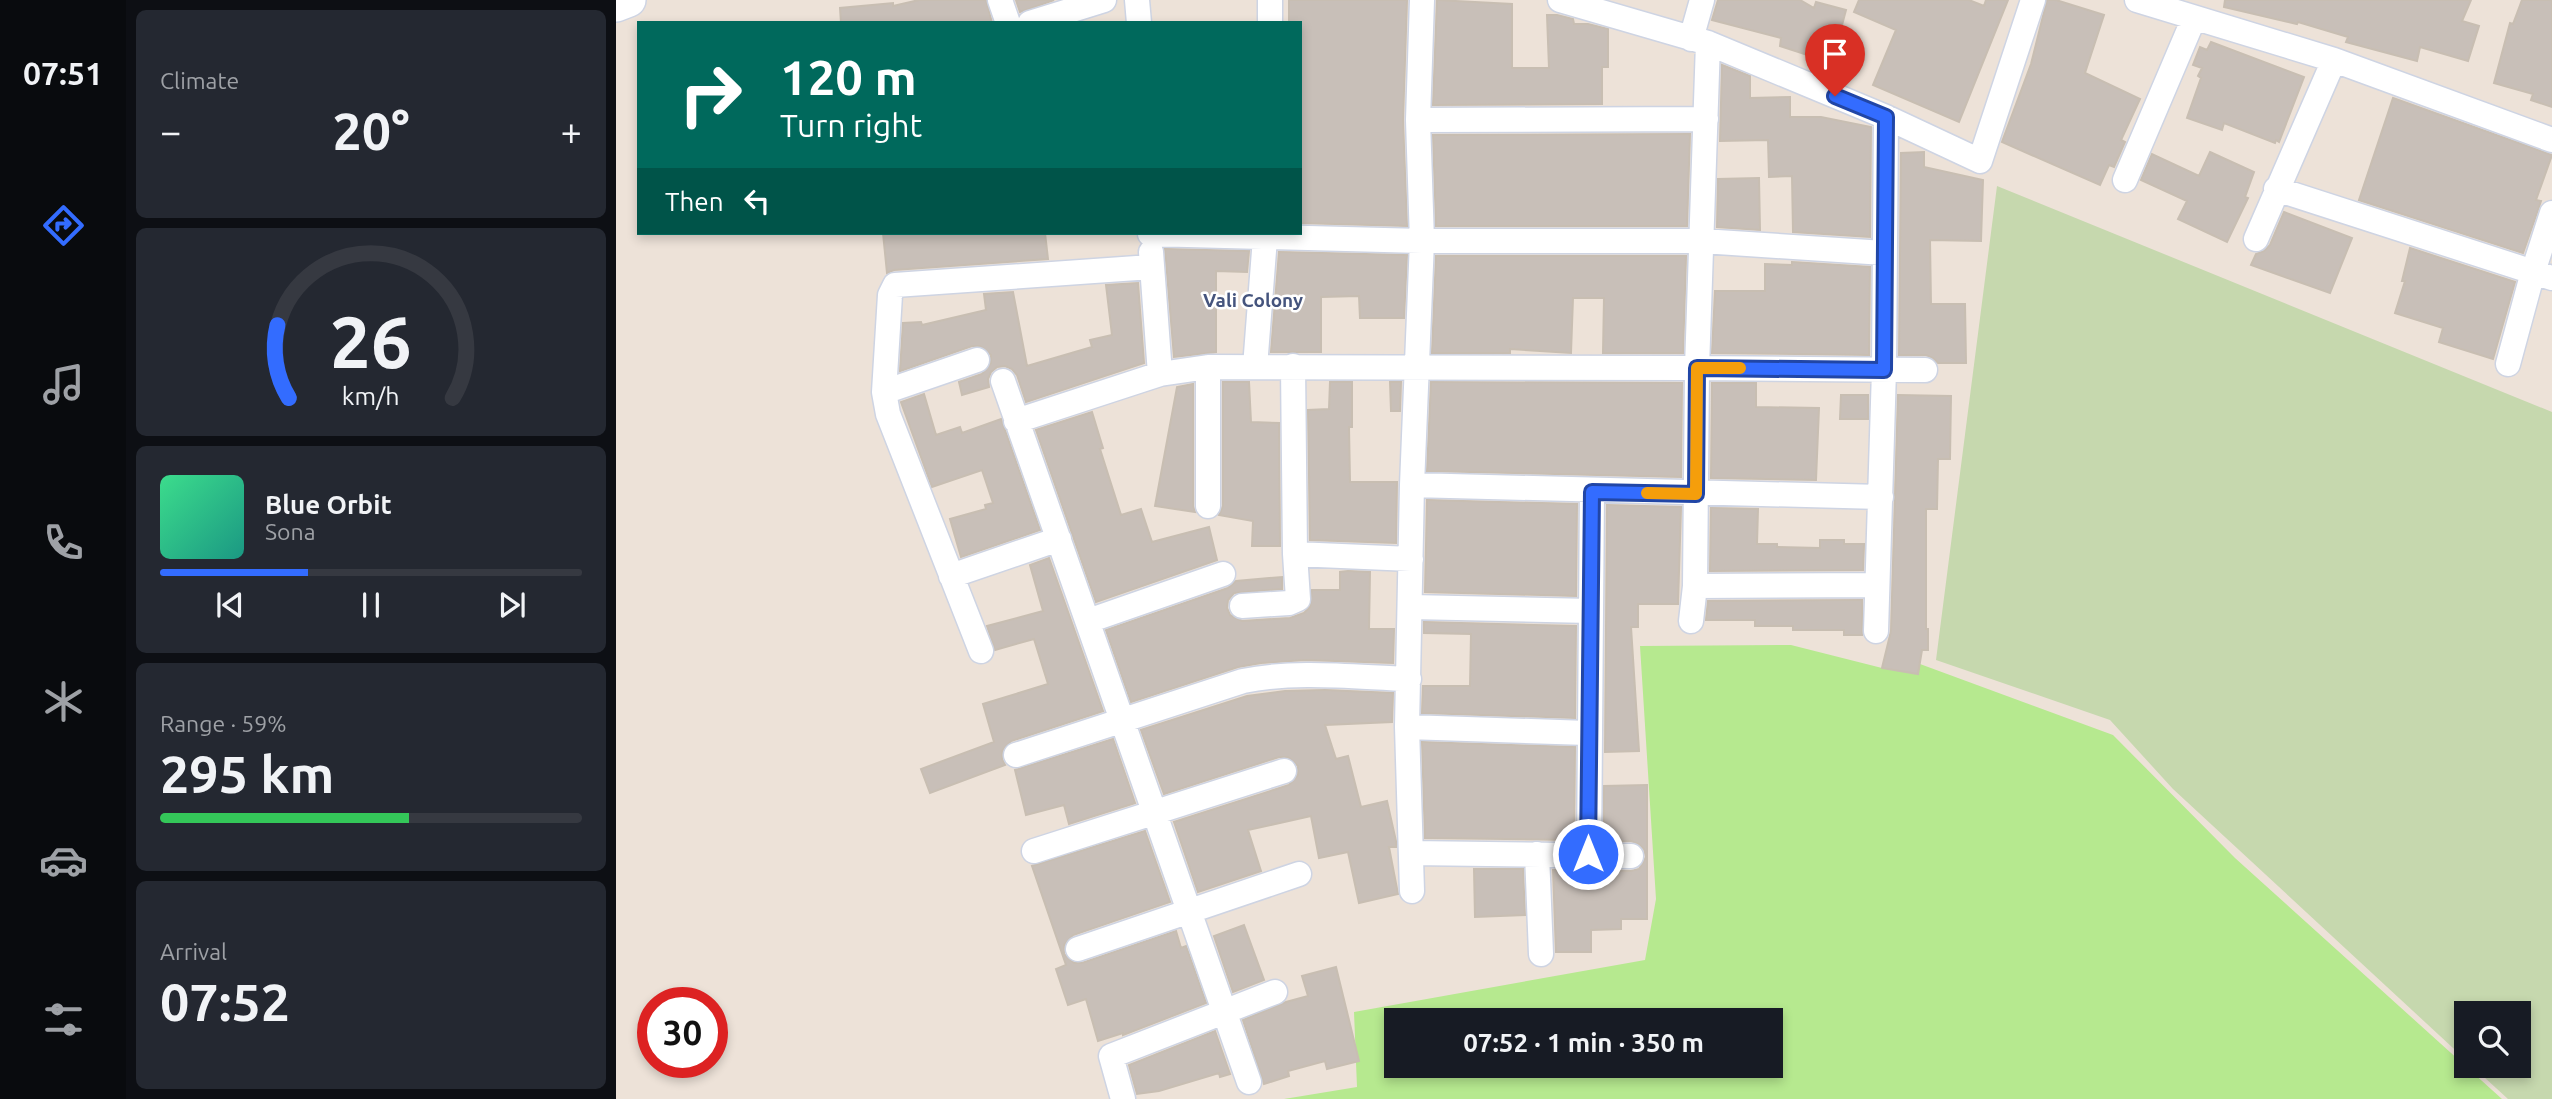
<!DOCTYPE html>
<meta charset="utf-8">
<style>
body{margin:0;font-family:Ubuntu,sans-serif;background:#242831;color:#f1f3f6;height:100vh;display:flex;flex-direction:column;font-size:26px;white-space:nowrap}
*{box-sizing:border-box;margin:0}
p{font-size:23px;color:#9ea1a6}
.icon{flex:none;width:38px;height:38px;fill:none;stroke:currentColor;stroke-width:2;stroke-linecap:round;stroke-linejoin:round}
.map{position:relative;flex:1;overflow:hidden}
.drawer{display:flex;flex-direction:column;gap:10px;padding:10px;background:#0d0f14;width:490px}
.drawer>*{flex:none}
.hud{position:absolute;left:21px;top:21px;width:665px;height:214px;border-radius:0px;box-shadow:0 4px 10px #0003;background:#00695c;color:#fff;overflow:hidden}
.buttons{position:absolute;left:1838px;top:1001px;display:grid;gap:14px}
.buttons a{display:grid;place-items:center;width:77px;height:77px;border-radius:0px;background:#171b24;box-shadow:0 4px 10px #0003;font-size:35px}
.speed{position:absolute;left:21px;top:987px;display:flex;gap:14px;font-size:35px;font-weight:700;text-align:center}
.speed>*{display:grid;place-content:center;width:91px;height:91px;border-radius:50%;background:#171b24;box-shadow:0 4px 10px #0003;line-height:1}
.speed .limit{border:10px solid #d22;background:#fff;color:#111}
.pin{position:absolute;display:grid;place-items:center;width:60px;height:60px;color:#fff;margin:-72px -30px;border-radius:50% 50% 50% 0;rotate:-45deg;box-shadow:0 0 7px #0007}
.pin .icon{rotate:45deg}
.me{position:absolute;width:77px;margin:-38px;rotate:0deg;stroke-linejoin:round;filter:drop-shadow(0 0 5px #0008)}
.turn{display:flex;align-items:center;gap:24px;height:147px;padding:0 28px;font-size:32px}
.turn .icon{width:91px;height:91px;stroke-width:2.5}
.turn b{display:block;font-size:49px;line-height:60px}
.then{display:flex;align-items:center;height:66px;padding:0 28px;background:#0003;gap:14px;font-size:26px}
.big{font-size:52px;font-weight:600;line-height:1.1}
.drawer .card{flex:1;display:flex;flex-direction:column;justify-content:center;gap:10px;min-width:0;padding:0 24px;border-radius:10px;background:#242831}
.drawer .dial{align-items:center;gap:0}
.dial svg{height:182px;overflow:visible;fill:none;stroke:#363941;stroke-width:7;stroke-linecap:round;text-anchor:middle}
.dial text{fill:#f1f3f6;stroke:none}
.song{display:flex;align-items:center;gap:21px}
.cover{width:84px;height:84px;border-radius:10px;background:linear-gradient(135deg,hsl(150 70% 55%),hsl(170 70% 35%))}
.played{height:7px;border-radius:4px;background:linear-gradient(90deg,#336cff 35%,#363941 35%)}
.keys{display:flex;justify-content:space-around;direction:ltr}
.heat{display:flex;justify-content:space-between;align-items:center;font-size:38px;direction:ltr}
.charge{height:10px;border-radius:5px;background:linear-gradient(90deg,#34c759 59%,#363941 0)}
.trip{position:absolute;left:768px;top:1008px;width:399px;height:70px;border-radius:0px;background:#171b24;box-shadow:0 4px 10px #0003;font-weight:600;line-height:70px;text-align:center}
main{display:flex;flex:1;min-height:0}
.tabs{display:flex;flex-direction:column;width:126px;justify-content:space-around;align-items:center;background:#090b0e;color:#9ea1a6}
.tabs .icon{width:49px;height:49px}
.tabs .on{color:#336cff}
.tabs b{font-size:32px;color:#f1f3f6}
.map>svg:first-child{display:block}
.green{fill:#b6e98f;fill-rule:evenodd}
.cemetery{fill:#c6d8ae}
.building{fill:#c8bfb8;stroke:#c8beb2;stroke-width:2}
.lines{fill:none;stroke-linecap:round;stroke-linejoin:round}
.street-casing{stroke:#ced4e3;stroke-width:27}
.secondary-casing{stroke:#ced4e3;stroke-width:36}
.street{stroke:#fff;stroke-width:24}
.secondary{stroke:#fff;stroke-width:33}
.route-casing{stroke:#2146a6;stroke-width:18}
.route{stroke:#336cff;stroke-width:12}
.slow{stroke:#f59e0b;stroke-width:12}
.labels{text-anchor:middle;stroke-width:5;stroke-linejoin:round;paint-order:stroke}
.neighbourhood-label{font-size:19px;font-weight:bold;fill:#45547d;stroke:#fff}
</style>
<main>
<nav class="tabs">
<b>07:51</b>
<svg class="icon on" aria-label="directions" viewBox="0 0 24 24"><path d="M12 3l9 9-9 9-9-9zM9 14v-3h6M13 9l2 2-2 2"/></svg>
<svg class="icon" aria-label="music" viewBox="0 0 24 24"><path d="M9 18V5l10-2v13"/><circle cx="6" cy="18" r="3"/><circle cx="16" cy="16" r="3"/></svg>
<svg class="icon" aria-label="phone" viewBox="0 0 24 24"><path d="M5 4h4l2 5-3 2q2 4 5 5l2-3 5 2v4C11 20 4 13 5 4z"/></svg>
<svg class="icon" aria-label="climate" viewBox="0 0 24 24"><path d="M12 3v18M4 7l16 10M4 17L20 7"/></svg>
<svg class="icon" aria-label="car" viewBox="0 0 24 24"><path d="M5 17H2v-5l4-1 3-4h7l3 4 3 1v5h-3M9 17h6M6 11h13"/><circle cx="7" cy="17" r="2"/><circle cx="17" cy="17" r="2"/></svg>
<svg class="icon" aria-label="filters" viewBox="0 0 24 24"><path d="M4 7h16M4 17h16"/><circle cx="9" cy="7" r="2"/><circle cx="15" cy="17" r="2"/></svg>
</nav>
<section class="drawer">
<div class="card"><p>Climate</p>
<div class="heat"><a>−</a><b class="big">20°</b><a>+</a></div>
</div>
<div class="card dial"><svg viewBox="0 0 100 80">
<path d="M14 69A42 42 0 1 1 86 69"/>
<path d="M14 69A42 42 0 0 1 9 37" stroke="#336cff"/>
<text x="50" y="56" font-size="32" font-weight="700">26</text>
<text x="50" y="72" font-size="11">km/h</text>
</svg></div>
<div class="card">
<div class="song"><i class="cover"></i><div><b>Blue Orbit</b><p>Sona</p></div></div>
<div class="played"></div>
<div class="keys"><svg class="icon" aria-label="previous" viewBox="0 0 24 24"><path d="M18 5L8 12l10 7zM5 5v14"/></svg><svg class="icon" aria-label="pause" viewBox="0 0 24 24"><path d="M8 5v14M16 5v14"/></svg><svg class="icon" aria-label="next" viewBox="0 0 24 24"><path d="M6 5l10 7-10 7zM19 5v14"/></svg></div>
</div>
<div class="card"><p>Range · 59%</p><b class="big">295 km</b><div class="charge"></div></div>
<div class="card"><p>Arrival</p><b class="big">07:52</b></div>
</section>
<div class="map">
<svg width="1936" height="1099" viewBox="0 0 1936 1099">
<rect width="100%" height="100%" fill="#ede2d8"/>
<path class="green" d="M1175,645L1266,668L1301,674L1304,664L1497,735L1619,858L1886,1099H668L741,1087L738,1012L1029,960L1040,899L1024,646ZM780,1020H1155V1066H780Z"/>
<path class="cemetery" d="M1381,186L1936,412V1099H1892L1856,1066H1902V1013H1850V1060L1557,789L1494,720L1320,660Z"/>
<path class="building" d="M303,0H370L376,23H225L224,8L277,3V6Z
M400,0H438L404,12Z
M673,0H791L787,120L791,226L684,223V23H673Z
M821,0L896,4V68H933L931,15H941L957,19L958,24H972L992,29V67H986V104L817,105Z
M1102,0H1184L1198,8L1200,2L1230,10L1216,63L1164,46L1165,38L1096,20Z
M1243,0H1353L1368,6L1370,0H1392L1343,122L1257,85L1280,30L1238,12Z
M1431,0H1440L1488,15L1469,73L1524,99L1505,140L1509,142L1498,167L1493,165L1484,185L1386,142L1415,64Z
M1609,0H1855L1846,21L1863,26L1852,61L1804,47L1801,61L1730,42L1732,37L1682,22L1681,24L1608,7Z
M1906,0H1936V107L1915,100L1917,94L1878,83L1894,23L1897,24Z
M1595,42L1688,77L1663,142L1660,140L1659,143L1608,123L1606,130L1571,118L1585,78L1582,76L1586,68L1577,65L1584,47L1591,50Z
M1106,65L1134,76V98L1174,97V117H1205L1255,127L1254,237L1177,232L1176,176L1153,177L1152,140L1104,141Z
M1777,98L1936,155L1920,200L1925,201L1907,253L1743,200Z
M1074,134L1071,226H820L817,135Z
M1308,152V167L1367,180L1365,241L1314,240L1315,304H1349L1350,363H1322L1317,358L1310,355H1283L1285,153Z
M1594,152L1638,172L1629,197L1632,198L1611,242L1562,219L1571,201L1525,180L1536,154L1583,176Z
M1143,178L1144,230L1101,227L1102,179Z
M1668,212L1736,238L1714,293L1635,265L1640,254L1648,251L1654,245Z
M267,233H429L432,259L278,270L271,273Z
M1794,248L1899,282L1877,359L1823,342L1827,328L1779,313L1789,281H1786Z
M549,249L633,251L631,272L600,271V352L558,357Z
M663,252L791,255L788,318H744L743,296L705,297V352H655Z
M820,256H1070L1067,353H987L988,298H957L955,353L894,349V353H816Z
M1176,262L1254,267L1253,355L1096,353L1099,291H1149V264L1176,265Z
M522,283L528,363L410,402L401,375L396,369L389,366L381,367L375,372L372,379L373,387L346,395L343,382L366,374L375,363V355L364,346H356L284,371L287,323L305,322L306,325L370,310L368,294L397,292L411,366L476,347L474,340L496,335L490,285Z
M607,382H633L635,422L663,423L664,546H636L637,521L603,515L607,506Z
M714,382H736V427H733L734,482H781L780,543L694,540L692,410L713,409Z
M774,382H785L784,411H775Z
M815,382L1066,383L1065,477L811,471Z
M1096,383H1140V407L1203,408L1200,480L1095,478Z
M577,384V506L579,512L539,506L561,387Z
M308,394L320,435L344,427L346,433L385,419L424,530L345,557L334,519L370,509L369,505L377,503L366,470L316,487L285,402Z
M1225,395H1252V419H1224Z
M1282,395L1335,396L1334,459H1322L1321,509H1310V629H1312V650H1306L1302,674L1266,668L1275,631Z
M476,412L487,448L484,449L505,515L525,509L536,542L593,527L601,560L480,602L420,430Z
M811,500L961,504L960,596L809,592Z
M991,505L1065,507L1062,604H1022V627H1015L1023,751L989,752Z
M1095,508L1142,509L1141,544H1161V547L1204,548V540H1228V544H1248L1247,570L1094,571Z
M433,558L487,711L395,741L386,751V759L389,765L314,793L305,769L378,742L367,704L432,684L418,639L379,650L371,626L427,611L414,565Z
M732,571L754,572L753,629H778L777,663L689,660L645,663L622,667L515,702L490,630L612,588L620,581L666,577V589L618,593L612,600L611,608L614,615L626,621L674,618L688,613L694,607L696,590H724V572Z
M1246,600V635H1228V630H1177V626H1139V620H1090L1092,601Z
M808,622L960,626L959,718L806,713L807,686H854L855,634L808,633Z
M709,690L777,693L776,722L709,725L720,759L732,756L745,807L771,801L780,841V847H773L782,894L743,903L732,852L703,858L695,816L632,830L645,871L582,892L558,822L673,785L682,775V766L672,757H663L548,794L525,730L631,696L669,691Z
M497,739L519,803L453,824L448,805L410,815L399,770Z
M806,742L959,747L958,840L809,838Z
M1031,785V919H1005V929L975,930V952H940L937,870L1015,871L1023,869L1030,857L1028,849L1023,844L1015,841H988V786Z
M529,831L554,902L457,935L448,945V954L458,963H466L560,931L565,948L570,946L590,1003L507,1035V1033L482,1041L470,999L452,1005L440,969L450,965L416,866Z
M858,869H907L909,915L859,917Z
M628,925L648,980L617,992L598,936Z
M720,967L743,1061L711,1069L709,1061L672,1071L673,1076L648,1084L627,1020L670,1002L692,996L686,976Z
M599,1031L614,1074L604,1077L603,1073L543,1091L521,1094L513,1065Z"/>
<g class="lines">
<g class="street-casing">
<path id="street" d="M384,0L392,23
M521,0L523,23
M944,0L1092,43L1270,117L1364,161L1417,0
M1521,0L1718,60L1936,140
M414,23L488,0
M654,23V0
M1075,39L1086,0
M802,120L1090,119
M1509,180L1578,18
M1660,189L1936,278
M534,234L806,241H1086L1268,253
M1640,239L1718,60
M535,252L544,374
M1892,364L1917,272L1936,213
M592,367V506
M639,367L649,238
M387,381L633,1082
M268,392L361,360
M400,421L544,374L592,367L1081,368L1309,370
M796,485L1265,497
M679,554L795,559
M335,576L443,539
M1079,586L1261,585
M626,606L673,603L682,599L679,554L677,366
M795,607L975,611
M472,621L607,574
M1075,621L1079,586L1081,368L1092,43
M1260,631L1268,370L1270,117
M365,651L272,414L268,392L274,295L279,285L535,267
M791,727L972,733
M400,755L627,681C681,670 737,677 793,679
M418,851L668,771
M795,853L1015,856
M921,854L925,954
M973,854L976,492
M796,891L791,727L796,485L806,241L802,120L806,0
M462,949L683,874
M507,1099L495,1056L659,992"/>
</g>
<g class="secondary-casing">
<path id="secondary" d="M0,5L13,0"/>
</g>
<use href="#street" class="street"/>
<use href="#secondary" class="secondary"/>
</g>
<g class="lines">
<g class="route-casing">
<path id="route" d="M972,854L976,492L1080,494L1081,368L1268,370L1270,117L1219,96"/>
</g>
<use href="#route" class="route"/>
<path class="slow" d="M1031,493L1080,494L1081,368H1124"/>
</g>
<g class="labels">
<g class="neighbourhood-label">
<text x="637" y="307">Vali Colony</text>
</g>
</g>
</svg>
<div class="buttons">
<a><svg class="icon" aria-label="search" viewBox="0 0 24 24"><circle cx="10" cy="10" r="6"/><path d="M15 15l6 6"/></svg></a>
</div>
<div class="speed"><div class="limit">30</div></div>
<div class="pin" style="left:1219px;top:96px;background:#d93025"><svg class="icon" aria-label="arrive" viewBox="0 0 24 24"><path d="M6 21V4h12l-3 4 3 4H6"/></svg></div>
<svg class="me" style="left:972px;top:854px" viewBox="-20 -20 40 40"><circle r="17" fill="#336cff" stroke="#fff" stroke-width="3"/><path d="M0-11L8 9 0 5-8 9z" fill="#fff"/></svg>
<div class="trip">07:52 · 1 min · 350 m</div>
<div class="hud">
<div class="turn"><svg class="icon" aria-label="right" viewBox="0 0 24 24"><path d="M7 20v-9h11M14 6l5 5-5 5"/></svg><div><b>120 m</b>Turn right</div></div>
<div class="then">Then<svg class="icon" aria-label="left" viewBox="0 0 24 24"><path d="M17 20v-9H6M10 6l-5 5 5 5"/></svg></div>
</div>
</div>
</main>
